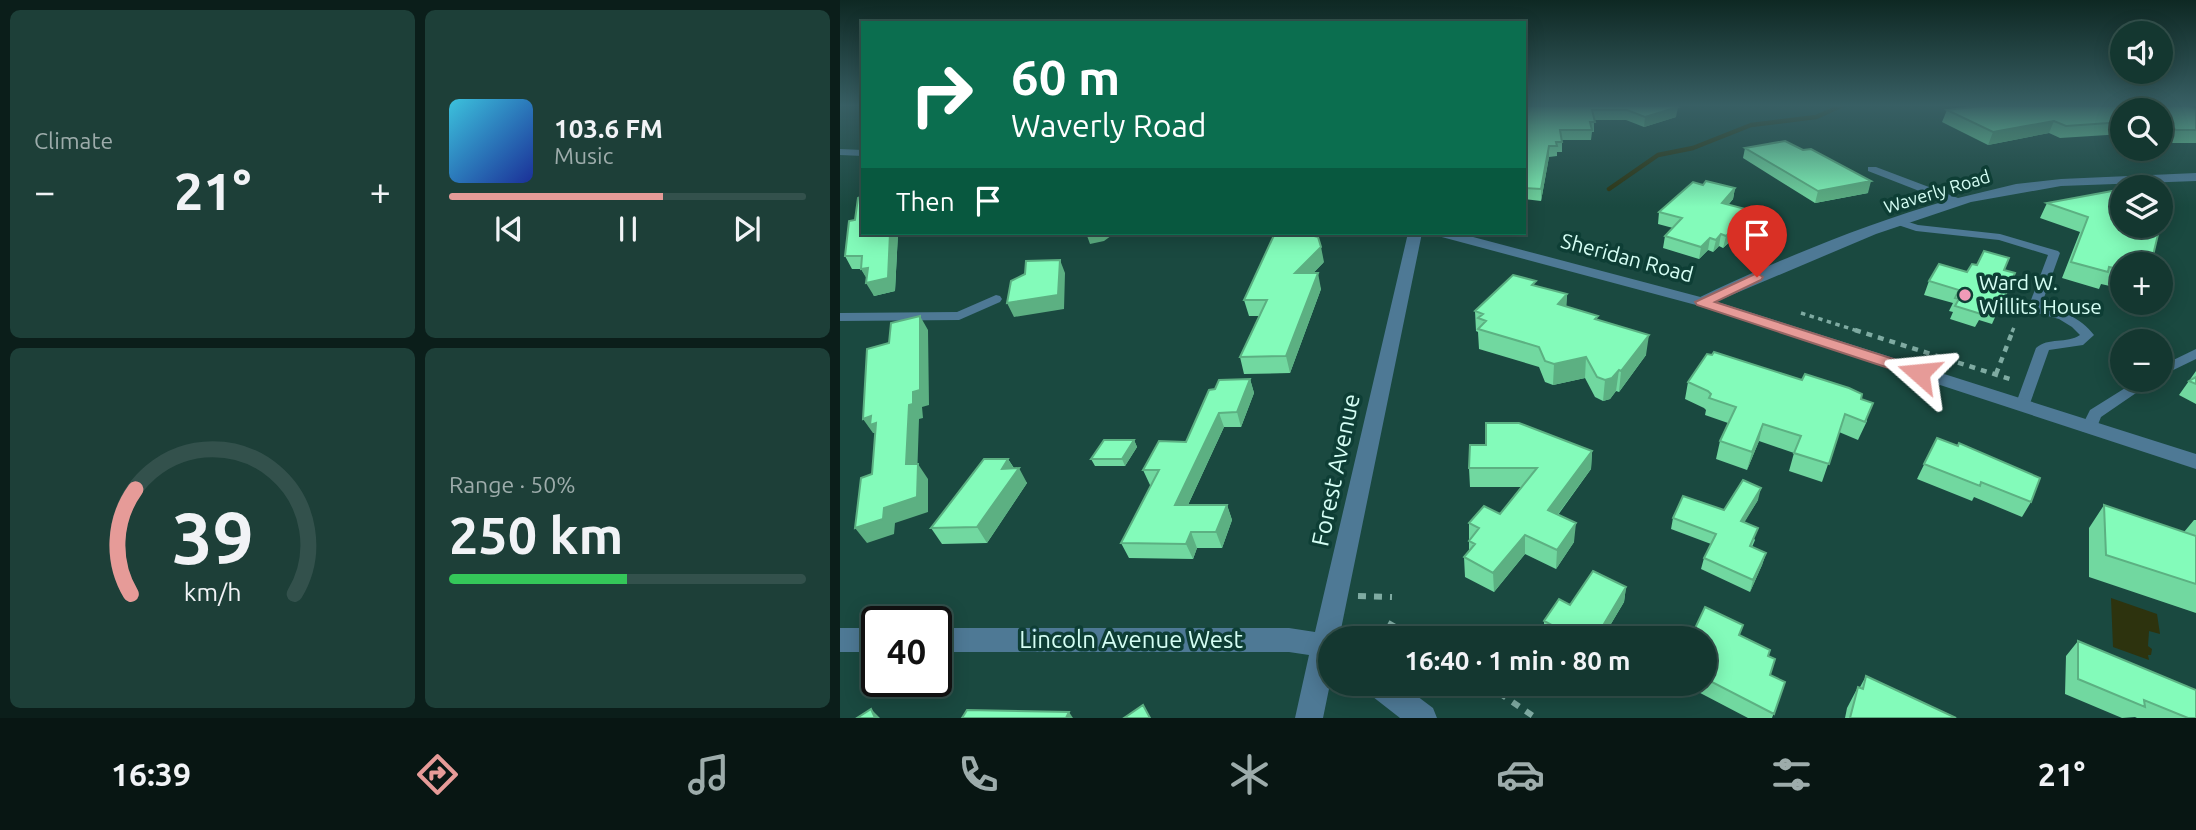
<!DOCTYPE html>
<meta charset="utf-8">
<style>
body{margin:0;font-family:Ubuntu,sans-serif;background:#1d3f38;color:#f1f3f6;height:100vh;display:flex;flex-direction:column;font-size:26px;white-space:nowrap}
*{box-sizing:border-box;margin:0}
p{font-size:23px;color:#9dacab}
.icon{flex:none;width:38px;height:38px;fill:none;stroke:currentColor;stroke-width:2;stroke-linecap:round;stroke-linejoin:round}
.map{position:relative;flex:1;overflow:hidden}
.drawer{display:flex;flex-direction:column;gap:10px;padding:10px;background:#0b1e1a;width:840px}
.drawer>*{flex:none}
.top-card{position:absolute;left:21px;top:21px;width:665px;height:214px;border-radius:0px;box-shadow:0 4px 18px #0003,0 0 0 2px #33514c;background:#0b6e4f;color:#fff;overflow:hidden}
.buttons{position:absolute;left:1270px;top:21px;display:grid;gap:14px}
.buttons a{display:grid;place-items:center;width:63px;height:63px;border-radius:50%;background:#143730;box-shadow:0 4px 18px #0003,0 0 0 2px #33514c;font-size:35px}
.speed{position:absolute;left:21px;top:606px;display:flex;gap:14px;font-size:35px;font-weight:700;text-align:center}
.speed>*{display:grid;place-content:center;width:91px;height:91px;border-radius:50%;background:#143730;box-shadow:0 4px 18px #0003,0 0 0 2px #33514c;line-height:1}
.speed .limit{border:4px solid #111;border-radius:10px;background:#fff;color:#111}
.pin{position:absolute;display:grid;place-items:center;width:60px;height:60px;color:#fff;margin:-72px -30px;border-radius:50% 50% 50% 0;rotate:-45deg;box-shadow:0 0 7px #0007}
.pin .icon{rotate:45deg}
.me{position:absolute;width:77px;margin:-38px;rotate:288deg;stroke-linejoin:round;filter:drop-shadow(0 0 5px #0008)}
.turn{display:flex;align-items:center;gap:24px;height:147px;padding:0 35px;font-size:32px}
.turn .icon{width:91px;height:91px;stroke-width:2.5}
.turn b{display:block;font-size:49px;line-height:60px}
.then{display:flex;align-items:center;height:66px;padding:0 35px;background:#0003;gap:14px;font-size:26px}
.big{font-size:52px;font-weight:600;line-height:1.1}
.drawer .tile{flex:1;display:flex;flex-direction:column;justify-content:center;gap:10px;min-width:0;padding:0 24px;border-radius:10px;background:#1d3f38}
.drawer .dial{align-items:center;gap:0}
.dial svg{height:182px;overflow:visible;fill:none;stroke:#33514c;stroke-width:7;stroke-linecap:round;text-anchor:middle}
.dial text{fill:#f1f3f6;stroke:none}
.song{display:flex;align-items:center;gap:21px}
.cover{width:84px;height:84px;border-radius:10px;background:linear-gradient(135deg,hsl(190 70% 55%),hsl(230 70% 35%))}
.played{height:7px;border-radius:4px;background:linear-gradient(90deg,#e69b98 60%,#33514c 60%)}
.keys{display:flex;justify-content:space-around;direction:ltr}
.heat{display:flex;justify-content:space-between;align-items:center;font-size:38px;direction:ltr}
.charge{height:10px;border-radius:5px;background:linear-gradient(90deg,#34c759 50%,#33514c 0)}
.drawer .tiles{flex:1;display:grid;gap:10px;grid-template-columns:repeat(2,1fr)}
.trip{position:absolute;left:478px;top:626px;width:399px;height:70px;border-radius:35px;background:#143730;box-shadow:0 4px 18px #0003,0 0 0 2px #33514c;font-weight:600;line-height:70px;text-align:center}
.tabs{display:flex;height:112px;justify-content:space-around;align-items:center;background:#081613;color:#9dacab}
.tabs .icon{width:49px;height:49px}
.tabs .active{color:#e69b98}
.tabs b{font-size:32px;color:#f1f3f6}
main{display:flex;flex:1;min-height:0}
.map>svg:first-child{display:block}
.water{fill:#2d330e}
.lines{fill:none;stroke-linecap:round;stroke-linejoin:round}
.stream{stroke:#2d330e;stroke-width:4.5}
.path-far2{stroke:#7faba2;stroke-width:3.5;stroke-dasharray:4.5 4.5;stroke-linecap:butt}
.path-far1{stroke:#7faba2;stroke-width:4.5;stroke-dasharray:6 6;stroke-linecap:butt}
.path{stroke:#7faba2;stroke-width:6;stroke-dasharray:8 8;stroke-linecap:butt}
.service{fill:#4e7995;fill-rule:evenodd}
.minor{fill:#4e7995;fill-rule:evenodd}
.tertiary{fill:#4e7995;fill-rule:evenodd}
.wall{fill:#71d8a0}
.shaded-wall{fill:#5cb082}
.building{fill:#83fbba;stroke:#5cb082;stroke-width:2}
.route{fill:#e69b98;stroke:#966563;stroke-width:2}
.poi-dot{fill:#f09ab7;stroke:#0e3e35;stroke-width:2.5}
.labels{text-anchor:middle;stroke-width:7;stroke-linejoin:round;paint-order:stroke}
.far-street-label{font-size:18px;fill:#d5fef4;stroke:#0e3e35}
.street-label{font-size:21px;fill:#d5fef4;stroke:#0e3e35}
.poi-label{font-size:21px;fill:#d5fef4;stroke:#0e3e35;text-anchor:start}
.near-street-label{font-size:24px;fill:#d5fef4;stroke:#0e3e35}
</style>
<main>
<section class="drawer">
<div class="tiles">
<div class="tile"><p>Climate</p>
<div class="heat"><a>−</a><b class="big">21°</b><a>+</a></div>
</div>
<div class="tile">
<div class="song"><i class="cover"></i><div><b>103.6 FM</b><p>Music</p></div></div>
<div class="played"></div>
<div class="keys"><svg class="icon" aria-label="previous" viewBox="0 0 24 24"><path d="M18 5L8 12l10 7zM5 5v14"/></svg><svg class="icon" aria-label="pause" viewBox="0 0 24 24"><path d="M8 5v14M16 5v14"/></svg><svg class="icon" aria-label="next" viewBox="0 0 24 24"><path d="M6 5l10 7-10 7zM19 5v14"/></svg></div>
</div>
<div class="tile dial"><svg viewBox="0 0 100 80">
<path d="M14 69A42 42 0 1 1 86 69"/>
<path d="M14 69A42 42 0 0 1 16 23" stroke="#e69b98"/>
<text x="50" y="56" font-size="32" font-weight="700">39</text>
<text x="50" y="72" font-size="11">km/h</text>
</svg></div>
<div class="tile"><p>Range · 50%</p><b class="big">250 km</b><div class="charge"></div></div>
</div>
</section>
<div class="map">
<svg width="1356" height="718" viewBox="0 0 1356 718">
<rect width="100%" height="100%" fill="#1a4940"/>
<path class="water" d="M1271,598L1317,614L1320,634L1309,631L1308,646L1312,649L1311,655H1308L1309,660L1273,647Z"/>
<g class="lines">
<path class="stream" d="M769,189L818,155L853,148L911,125L976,117L1001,106"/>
<path class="path-far2" d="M961,313L1021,332
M1172,332L1175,325"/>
<path class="path-far1" d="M1015,330L1173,380
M1156,374L1173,330"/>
<path class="path" d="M518,596L552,597
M548,623L577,639
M646,684L696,718"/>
<path class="service" d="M1056,218L1078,225L1160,234L1218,251L1220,253L1201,306C1222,311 1240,317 1254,335L1243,345L1209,350L1188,409L1183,411L1175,406L1196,348C1208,337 1227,344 1240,335L1232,327L1219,319L1189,311L1188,308L1208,255L1159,240L1076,231L1052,223L1051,221Z
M156,295L160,296L162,299L160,302L119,320L0,321V313L117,312Z
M1356,349V359L1321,376V366Z
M1298,380H1315L1261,417L1255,432H1243L1241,428L1250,410Z"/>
<path class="minor" d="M1028,167H1036L1118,198L1176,184L1221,179L1356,173V181L1221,186L1131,202L1036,234L868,305H856L854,302L856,299C933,262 1023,225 1105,201L1028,171Z
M568,233H582L499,639H490V684L483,718H455L469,655L449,652H96V628H449L475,632Z
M0,628H37V652H0Z
M524,684H561L593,708L597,718H560L528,693Z"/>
<path class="tertiary" d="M0,149L23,150V156L0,155Z
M596,233H618L868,299L1356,454V469L856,305L598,236Z"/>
</g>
<path class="wall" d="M684,106H836V117L804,127L786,120H754V132H752L751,140H722V152H717V156L709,157L701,201L684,199Z
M1107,110H1356V143H1329L1321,139V110H1283V134L1220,138L1209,133L1148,145L1102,122Z
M905,148L1028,193L975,203L903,158Z
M895,188L893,199L888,205L911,222L883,248L879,246L873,252L868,250L859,259L823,248L825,236L833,228L818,224L819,212Z
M1283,189V289L1261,284L1259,289L1222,278L1240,232L1200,218L1207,203Z
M23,233H58L55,291L34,296L27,278L21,269H12L5,256Z
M484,262L473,273L481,289L450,373L404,374L400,357L419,316H409L404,300Z
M1164,270L1175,273L1152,324L1139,320L1135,327L1110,319L1113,312L1109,311L1113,303L1084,295L1089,281Z
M696,286L727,294L726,306L806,355L779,392L776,391L770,399L763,401L755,397L745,378L713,385L705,382L699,367L639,349L638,332L636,331L635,311Z
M1356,371V404L1339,395Z
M410,379L414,393L401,427H384L348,505H387L392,520L382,548H357L353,559L289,558L281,543L311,485H310L303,470L346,442L375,389Z
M848,382L1021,399L1027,421L1018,440L999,432L982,482L949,471L954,453L919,441L907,470L876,459L880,441L888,423L865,415L866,410L864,408L845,399Z
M1097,438L1191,502L1182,517L1134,497L1132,501L1077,479Z
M294,440L297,447L285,466H255L251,459Z
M752,451L751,469L718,515L734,542L716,569L685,554L654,592L625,577L624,557L629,551V523L660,514L681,487H630L629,468Z
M168,459L174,468L187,483L147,543L102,544L91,528Z
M918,500L904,522L915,540L912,547L926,553L922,565L910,592L861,569L864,558L871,544L831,529L833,518L884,510Z
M1264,505L1344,532L1354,520H1356V613L1249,577V528Z
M786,587L784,602L762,639H709L704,636V621L730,605Z
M903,625L899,635L928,656L930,675L945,682L932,718H908L843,684H864V639Z
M1238,641L1356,718H1297L1295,717L1282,718L1225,694L1226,656Z
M1026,676L1116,718H1005L1007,708L1018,687H1020Z"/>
<path class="shaded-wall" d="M838,107L836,117L804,127L805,117Z
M1214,121L1209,133L1148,145L1153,132Z
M709,146V157L701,201V189Z
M1031,181L1028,193L975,203L978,191Z
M895,188L893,199L880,215L882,203Z
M913,211L911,222L883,248L886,236Z
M50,233H58L55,291L34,296L26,283Z
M246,233H275L264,241L250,244Z
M881,234L879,246L873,252L876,240Z
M870,238L868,250L859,259L861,247Z
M481,247L484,262L458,289L455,273Z
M220,260L225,273L224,309L174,317L167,303Z
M28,268V281L21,269Z
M478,273L481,289L450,373L446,356Z
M727,294L726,314L718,304Z
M80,316L88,330L89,405L82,407L83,418L79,419L77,479L66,464L69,405Z
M809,335L806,355L779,392L781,371Z
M746,357L745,378L713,385L714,364Z
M779,370L776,391L770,399L763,401L765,380Z
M410,379L414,393L401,427L397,412Z
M379,413L384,427L341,520L335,505Z
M31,416L36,423L35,433H33L23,419Z
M923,424L919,441L907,470L912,452Z
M294,440L297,447L285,466L282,459Z
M752,451L751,469L707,529L708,510Z
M168,459L176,472L179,468L187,483L147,543L137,527L162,469Z
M78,464L88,479V512L55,523L54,534L27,543L15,528L44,508Z
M921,488L918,500L898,533L901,521Z
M387,505L392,520L382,548L376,532Z
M736,523L734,542L716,569L717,550Z
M351,532L357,548L353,559L346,544Z
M685,535V554L654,592L653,573Z
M926,553L922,565L910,592L913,580Z
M786,587L784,602L762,639H755Z
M31,709L40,718H35Z
M229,712L233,718H226Z"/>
<path class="building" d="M684,106H836L838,107L805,117L787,110H752L755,122H750L752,130H720L722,142H716L717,146H709L701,189L684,188Z
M1142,106H1349L1356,110V130H1336L1321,122V110H1283V122L1226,126L1214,121L1153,132L1107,110Z
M945,141L963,150L971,149L1031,181L978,191L905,148Z
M866,181L895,188L882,203L913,211L886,236L881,234L876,240L870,238L861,247L825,236L842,218L819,212L853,182L863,185Z
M1283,189V226H1320L1311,264H1283V270L1269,267L1268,272L1231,262L1248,217L1207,203Z
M23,196V233H50L48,278L26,283L28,268L21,269L22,256H5L9,221L15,220L18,198Z
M1321,202L1326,203L1321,222Z
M435,233H463L478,237L481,247L455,273H478L446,356L400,357L427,300H404Z
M1144,251L1169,258L1164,270L1175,273L1159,310L1145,306L1141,314L1115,306L1119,299L1115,298L1119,290L1089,281L1099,264L1127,272L1132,264L1137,265Z
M220,260L218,295L167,303L171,281L185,274L186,261Z
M673,275L696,281L692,285L727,294L718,304L758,316L755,319L809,335L781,371L779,370L772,378L765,380L757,377L746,357L714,364L705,361L699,347L638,329L646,321L638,318L643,314L635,311Z
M80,316V390L73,392V404L69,405L66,464H78L77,497L44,508L43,519L15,528L21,478L32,474L36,423L30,425L31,416L23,419L27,349L49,343L51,323Z
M874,352L962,380L965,374L1009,388L1022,394L1021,399L1033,403L1025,422L1005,414L989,464L954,453L961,436L923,424L912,452L880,441L896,407L869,398L871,394L868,391L848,382L867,354L872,355Z
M1356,377V384L1349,381Z
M410,379L397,412L379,413L335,505H387L376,532H351L346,544L281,543L319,470H303L319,441L346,442L369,390L375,389L379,380Z
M646,423H679L752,451L708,510L736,523L717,550L685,535L653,573L624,557L635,544L629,541L639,528L629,523L644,506L660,514L697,468H629L630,445H646Z
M1097,438L1118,446L1119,443L1200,478L1191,502L1141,482L1140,486L1084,464Z
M264,440H294L282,459H251Z
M144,459H168L162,469L179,468L137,527L91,528Z
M903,480L921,488L901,521L918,528L910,546L926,553L913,580L864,558L876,534L833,518L843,496L884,510Z
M1264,505L1356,536V584L1266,555Z
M753,571L786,587L755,639H738L704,621L719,599L730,605Z
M865,607L903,625L899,635L930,650L928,656L935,659L930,675L945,682L934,714L864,678V639H850Z
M1238,641L1356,690V718H1348L1304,700L1305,707L1238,679Z
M1026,676L1116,718H1010L1018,687L1023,689Z
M303,705L310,718H284Z
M31,709L35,718H17Z
M127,710L229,712L226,718H122Z"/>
<linearGradient id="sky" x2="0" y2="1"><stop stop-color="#0e2823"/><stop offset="0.51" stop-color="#385f64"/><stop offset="1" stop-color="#385f64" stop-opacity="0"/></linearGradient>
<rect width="1356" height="207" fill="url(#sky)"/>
<path class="route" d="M917,273L923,277L921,280L875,302L1085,369L1087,373L1079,378L1073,376L857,305L855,302Z"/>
<circle class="poi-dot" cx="1125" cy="295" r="7"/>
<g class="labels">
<g class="far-street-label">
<text transform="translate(1097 192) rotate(-17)" y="6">Waverly Road</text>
</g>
<g class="street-label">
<text transform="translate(787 258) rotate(15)" y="7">Sheridan Road</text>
</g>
<g class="poi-label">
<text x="1139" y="290">Ward W.<tspan x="1139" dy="24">Willits House</tspan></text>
</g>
<g class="near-street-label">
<text transform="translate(496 470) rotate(-78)" y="8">Forest Avenue</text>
<text x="291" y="648">Lincoln Avenue West</text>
</g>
</g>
</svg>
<div class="buttons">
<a><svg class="icon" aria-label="sound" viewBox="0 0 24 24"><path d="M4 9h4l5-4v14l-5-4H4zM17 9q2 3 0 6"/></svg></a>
<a><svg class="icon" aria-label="search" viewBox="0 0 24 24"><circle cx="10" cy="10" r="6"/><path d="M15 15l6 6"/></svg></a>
<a><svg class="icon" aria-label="layers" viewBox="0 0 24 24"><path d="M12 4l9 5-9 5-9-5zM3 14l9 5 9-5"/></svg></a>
<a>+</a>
<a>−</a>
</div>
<div class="speed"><div class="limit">40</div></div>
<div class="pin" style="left:917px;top:277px;background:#d93025"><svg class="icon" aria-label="arrive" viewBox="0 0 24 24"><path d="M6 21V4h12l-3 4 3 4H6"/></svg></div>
<svg class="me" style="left:1079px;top:373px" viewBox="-20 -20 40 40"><path d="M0-17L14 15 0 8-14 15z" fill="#e69b98" stroke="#fff" stroke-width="4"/></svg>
<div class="trip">16:40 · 1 min · 80 m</div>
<div class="top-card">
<div class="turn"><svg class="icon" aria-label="right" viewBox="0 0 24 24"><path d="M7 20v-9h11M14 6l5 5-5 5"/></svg><div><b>60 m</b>Waverly Road</div></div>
<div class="then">Then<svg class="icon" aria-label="arrive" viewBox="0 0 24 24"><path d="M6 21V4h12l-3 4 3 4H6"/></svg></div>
</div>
</div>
</main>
<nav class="tabs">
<b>16:39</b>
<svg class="icon active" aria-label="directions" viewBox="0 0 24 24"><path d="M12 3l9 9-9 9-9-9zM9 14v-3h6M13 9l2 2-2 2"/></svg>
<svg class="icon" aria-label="music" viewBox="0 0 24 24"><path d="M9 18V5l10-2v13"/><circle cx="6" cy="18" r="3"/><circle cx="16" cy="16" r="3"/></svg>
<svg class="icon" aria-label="phone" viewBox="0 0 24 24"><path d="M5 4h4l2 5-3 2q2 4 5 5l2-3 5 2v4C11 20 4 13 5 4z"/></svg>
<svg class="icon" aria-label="climate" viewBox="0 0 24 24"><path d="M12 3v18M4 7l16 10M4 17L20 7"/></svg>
<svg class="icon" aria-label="car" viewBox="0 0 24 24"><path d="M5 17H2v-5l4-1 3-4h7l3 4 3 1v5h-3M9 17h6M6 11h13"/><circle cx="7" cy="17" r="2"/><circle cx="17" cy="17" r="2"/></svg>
<svg class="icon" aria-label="filters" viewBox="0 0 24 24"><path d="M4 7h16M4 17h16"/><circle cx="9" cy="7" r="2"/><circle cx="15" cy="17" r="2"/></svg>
<b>21°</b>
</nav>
